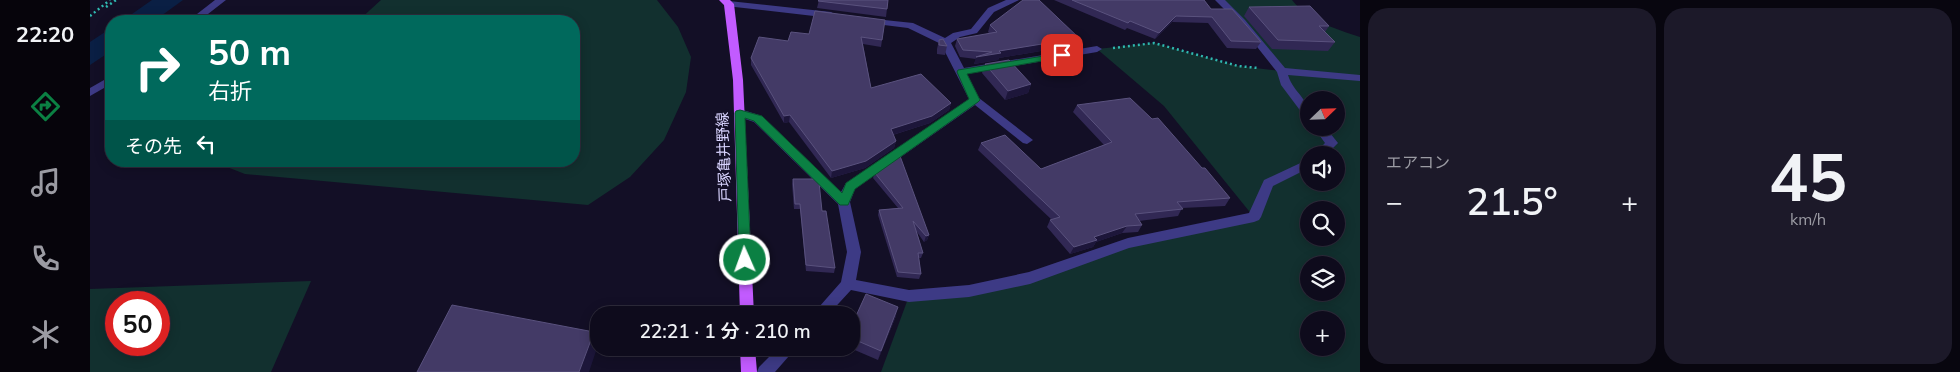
<!DOCTYPE html>
<html lang="ja">
<meta charset="utf-8">
<style>
body{margin:0;font-family:Mulish,"Noto Sans JP",sans-serif;background:#1c1929;color:#f1f3f6;height:100vh;display:flex;flex-direction:column;font-size:19px;white-space:nowrap}
*{box-sizing:border-box;margin:0}
p{font-size:16px;color:#9b9ba3}
.icon{flex:none;width:28px;height:28px;fill:none;stroke:currentColor;stroke-width:2;stroke-linecap:round;stroke-linejoin:round}
.map{position:relative;flex:1;overflow:hidden}
.drawer{display:flex;flex-direction:column;gap:8px;padding:8px;background:#08060f;width:600px}
.drawer>*{flex:none}
.hud{position:absolute;left:15px;top:15px;width:475px;height:152px;border-radius:20px;box-shadow:0 2px 12px #0003,0 0 0 1px #2e2b3b;background:#00695c;color:#fff;overflow:hidden}
.needle{width:32px;rotate:67deg}
.fabs{position:absolute;left:1210px;top:91px;display:grid;gap:10px}
.fabs a{display:grid;place-items:center;width:45px;height:45px;border-radius:50%;background:#0e0b1c;box-shadow:0 2px 12px #0003,0 0 0 1px #2e2b3b;font-size:25px}
.speed{position:absolute;left:15px;top:291px;display:flex;gap:10px;font-size:25px;font-weight:700;text-align:center}
.speed>*{display:grid;place-content:center;width:65px;height:65px;border-radius:50%;background:#0e0b1c;box-shadow:0 2px 12px #0003,0 0 0 1px #2e2b3b;line-height:1}
.speed .limit{border:8px solid #d22;background:#fff;color:#111}
.pin{position:absolute;display:grid;place-items:center;width:42px;height:42px;color:#fff;margin:-21px;border-radius:10px;box-shadow:0 2px 8px #0006}
.me{position:absolute;width:55px;margin:-28px;rotate:358deg;stroke-linejoin:round;filter:drop-shadow(0 0 4px #0008)}
.turn{display:flex;align-items:center;gap:18px;height:105px;padding:0 20px;font-size:22px}
.turn .icon{width:65px;height:65px;stroke-width:2.5}
.turn b{display:block;font-size:35px;line-height:42px}
.then{display:flex;align-items:center;height:48px;padding:0 20px;background:#0003;gap:10px;font-size:19px}
.big{font-size:38px;font-weight:600;line-height:1.1}
.drawer .widget{flex:1;display:flex;flex-direction:column;justify-content:center;gap:8px;min-width:0;padding:0 18px;border-radius:20px;background:#1c1929}
.drawer .dial{align-items:center;gap:0}
.dial b{font-size:65px;line-height:1}
.heat{display:flex;justify-content:space-between;align-items:center;font-size:28px;direction:ltr}
.drawer .tiles{flex:1;display:grid;gap:8px;grid-template-columns:repeat(2,1fr)}
.trip{position:absolute;left:500px;top:306px;width:270px;height:50px;border-radius:20px;background:#0e0b1c;box-shadow:0 2px 12px #0003,0 0 0 1px #2e2b3b;font-weight:600;line-height:50px;text-align:center}
main{display:flex;flex:1;min-height:0}
.tab-bar{display:flex;flex-direction:column;width:90px;justify-content:space-around;align-items:center;background:#06040b;color:#9b9ba3}
.tab-bar .icon{width:35px;height:35px}
.tab-bar .active{color:#0b8043}
.tab-bar b{font-size:22px;color:#f1f3f6}
.map>svg:first-child{display:block}
.green{fill:#12302f;fill-rule:evenodd}
.water{fill:#0a1f44}
.lines{fill:none;stroke-linecap:round;stroke-linejoin:round}
.path{stroke:#2fb8b0;stroke-width:2.5;stroke-dasharray:2 3;stroke-linecap:butt}
.minor{fill:#3d3a85;fill-rule:evenodd}
.major{fill:#c25bff;fill-rule:evenodd}
.wall{fill:#312854}
.shaded-wall{fill:#1d163a}
.building{fill:#433a66;stroke:#5a527e}
.route{fill:#0b8043;stroke:#07532c}
.labels{text-anchor:middle;stroke-width:5;stroke-linejoin:round;paint-order:stroke}
.street-label{font-size:15px;fill:#d9d4ff;stroke:#130f26}
</style>
<main>
<nav class="tab-bar">
<b>22:20</b>
<svg class="icon active" aria-label="directions" viewBox="0 0 24 24"><path d="M12 3l9 9-9 9-9-9zM9 14v-3h6M13 9l2 2-2 2"/></svg>
<svg class="icon" aria-label="music" viewBox="0 0 24 24"><path d="M9 18V5l10-2v13"/><circle cx="6" cy="18" r="3"/><circle cx="16" cy="16" r="3"/></svg>
<svg class="icon" aria-label="phone" viewBox="0 0 24 24"><path d="M5 4h4l2 5-3 2q2 4 5 5l2-3 5 2v4C11 20 4 13 5 4z"/></svg>
<svg class="icon" aria-label="climate" viewBox="0 0 24 24"><path d="M12 3v18M4 7l16 10M4 17L20 7"/></svg>
</nav>
<div class="map">
<svg width="1270" height="372" viewBox="0 0 1270 372">
<rect width="100%" height="100%" fill="#130f26"/>
<path class="green" d="M291,0H567L588,27L601,57L596,92L574,140L540,177L498,205L155,174L137,167L135,161H484V21H268Z
M1130,0H1202C1218,21 1246,29 1270,37V372H791L819,296L923,281L1038,243L1163,216L1074,106L1007,49L1064,43L1148,66L1191,71ZM1219,100H1246V128H1219ZM1219,155H1246V182H1219ZM1219,210H1246V238H1219ZM1219,265H1246V292H1219ZM1219,320H1246V348H1219Z
M221,281L181,372H0V289ZM26,302H69V345H26Z"/>
<path class="water" d="M62,0H93L64,21H32Z
M21,28V51L0,65V42Z"/>
<g class="lines">
<path class="path" d="M16,7L26,0
M0,16L20,0
M1023,48L1064,43L1148,66L1168,68"/>
<path class="minor" d="M125,0H136L109,21H98Z
M916,0H929L904,12L887,33L870,37L861,43L874,68L1007,46L1012,49L1007,52L877,74L889,98L943,140L937,144L933,143L885,105L765,189L760,202L771,252L766,280L819,290L879,285L939,272L1038,238L1159,213L1174,180L1219,159V168L1183,186L1171,217L1169,220L1164,222L1039,248L940,284L879,297L819,302L761,290L738,315H722L751,282L757,252L748,204L664,122L646,116L644,113L650,109L672,116L751,192L756,183L879,99L851,44L818,28L778,23L775,22V18L823,23L855,38L863,33L881,29L898,8Z
M1125,0H1135L1155,20L1195,68L1270,75V81L1198,75C1204,94 1219,97 1219,118L1215,117L1191,85L1187,72L1149,24Z
M639,1L741,12L746,15L741,18L636,6V2Z
M21,76V84L0,96V88Z
M1224,128H1236L1248,143L1236,155H1223L1235,143Z
M688,348H706L685,372H667L669,367Z"/>
<path class="major" d="M629,0H640L644,4L653,80L664,315H650L643,80L634,5Z
M650,348H665L667,372H651Z"/>
</g>
<path class="wall" d="M729,0H798L796,17L727,8Z
M964,0H1114L1121,9L1171,42L1166,49L1137,48L1118,23L1082,22L1065,39L1037,28L1035,30Z
M1159,7L1239,26L1235,32L1245,42L1238,51L1182,49L1154,16Z
M795,20L791,47L773,44L781,88L861,103L859,110L840,123L803,135L806,141L804,148L775,168L741,178L699,122L694,123L661,65V58L698,41L719,34Z
M900,25L989,38L986,45L909,58L908,60L884,64L886,59L870,57L865,46L867,39L900,34L898,32Z
M849,40L857,46L855,55L847,54V49Z
M895,64L941,84L938,93L915,100L892,73Z
M987,105L1112,168L1140,198L1135,206L1092,208L1088,216L1049,221L1052,225L1048,232L1032,233L1006,242L1003,247L980,254L957,227L960,220H962L888,150L891,143L951,169L1014,145L983,112Z
M785,173L839,235L837,240L834,242L827,232L833,253L831,258H829L831,274L829,279L807,277L788,215L789,210L808,208L783,178Z
M703,179L732,211L745,268L744,273L716,271L710,209H704L702,184Z
M806,316L788,360L760,348H761V327Z"/>
<path class="shaded-wall" d="M1086,16L1082,22L1065,39L1069,33Z
M989,38L986,45L909,58L908,60L884,64L886,57L909,51Z
M941,84L938,93L915,100L918,91Z
M861,103L859,110L840,123L799,136L801,129Z
M700,115L699,122L694,123V116Z
M806,141L804,148L775,168L741,178L742,171Z
M1037,226L1032,233L1006,242L1003,247L980,254L984,247L1004,237Z
M839,235L837,240L834,242L836,236Z
M808,307L806,316L788,360L791,351Z
M504,332L507,348L499,372H489Z"/>
<path class="building" d="M729,0H798L797,9L728,1Z
M933,0H949L989,38L909,51L911,53L886,57L902,52L873,50L867,39L907,32L900,25Z
M982,0H1114L1121,9H1142L1171,42L1141,41L1122,17L1086,16L1069,33L1040,21L1038,23Z
M1220,6L1239,26H1229L1245,42L1188,40L1159,7Z
M725,11L795,20L792,40L771,37L781,88L831,74L861,103L842,116L801,129L806,141L776,161L742,171L700,115L694,116L661,58L669,37L698,41L701,32L719,34Z
M853,39L857,46L849,45V40Z
M919,60L941,84L918,91L895,64Z
M1040,98L1062,119L1068,118L1112,168H1115L1140,198L1087,202L1093,209L1045,214L1052,225L1037,226L1004,237L1007,240L984,247L960,220L970,217L891,143L915,135L951,169L1022,142L987,105Z
M810,156L839,235L836,236L823,221L833,253H828L831,274L808,272L789,210L813,208L785,173Z
M703,179H726L729,182L732,211H736L745,268L716,265L710,204H705Z
M776,294L808,307L791,351L761,338V327Z
M362,305L504,332L489,372H327Z"/>
<path class="route" d="M972,53L976,55L975,57L877,74L890,100L888,102L765,189L758,205H750L664,121L655,118L661,260L659,264H651L649,260L645,113L646,111L650,110L672,116L752,193L756,183L879,99L867,72L868,70Z"/>
<g class="labels">
<g class="street-label">
<text transform="translate(634 157) rotate(-92)" y="5">戸塚亀井野線</text>
</g>
</g>
</svg>
<div class="fabs">
<a><svg class="needle" viewBox="-14 -14 28 28"><path d="M0-13l5 13h-10z" fill="#e53935"/><path d="M0 13l5-13h-10z" fill="#9b9ba3"/></svg></a>
<a><svg class="icon" aria-label="sound" viewBox="0 0 24 24"><path d="M4 9h4l5-4v14l-5-4H4zM17 9q2 3 0 6"/></svg></a>
<a><svg class="icon" aria-label="search" viewBox="0 0 24 24"><circle cx="10" cy="10" r="6"/><path d="M15 15l6 6"/></svg></a>
<a><svg class="icon" aria-label="layers" viewBox="0 0 24 24"><path d="M12 4l9 5-9 5-9-5zM3 14l9 5 9-5"/></svg></a>
<a>+</a>
</div>
<div class="speed"><div class="limit">50</div></div>
<div class="pin" style="left:972px;top:55px;background:#d93025"><svg class="icon" aria-label="arrive" viewBox="0 0 24 24"><path d="M6 21V4h12l-3 4 3 4H6"/></svg></div>
<svg class="me" style="left:655px;top:260px" viewBox="-20 -20 40 40"><circle r="17" fill="#0b8043" stroke="#fff" stroke-width="3"/><path d="M0-11L8 9 0 5-8 9z" fill="#fff"/></svg>
<div class="trip">22:21 · 1 分 · 210 m</div>
<div class="hud">
<div class="turn"><svg class="icon" aria-label="right" viewBox="0 0 24 24"><path d="M7 20v-9h11M14 6l5 5-5 5"/></svg><div><b>50 m</b>右折</div></div>
<div class="then">その先<svg class="icon" aria-label="left" viewBox="0 0 24 24"><path d="M17 20v-9H6M10 6l-5 5 5 5"/></svg></div>
</div>
</div>
<section class="drawer">
<div class="tiles">
<div class="widget"><p>エアコン</p>
<div class="heat"><a>−</a><b class="big">21.5°</b><a>+</a></div>
</div>
<div class="widget dial"><b>45</b><p>km/h</p></div>
</div>
</section>
</main>
